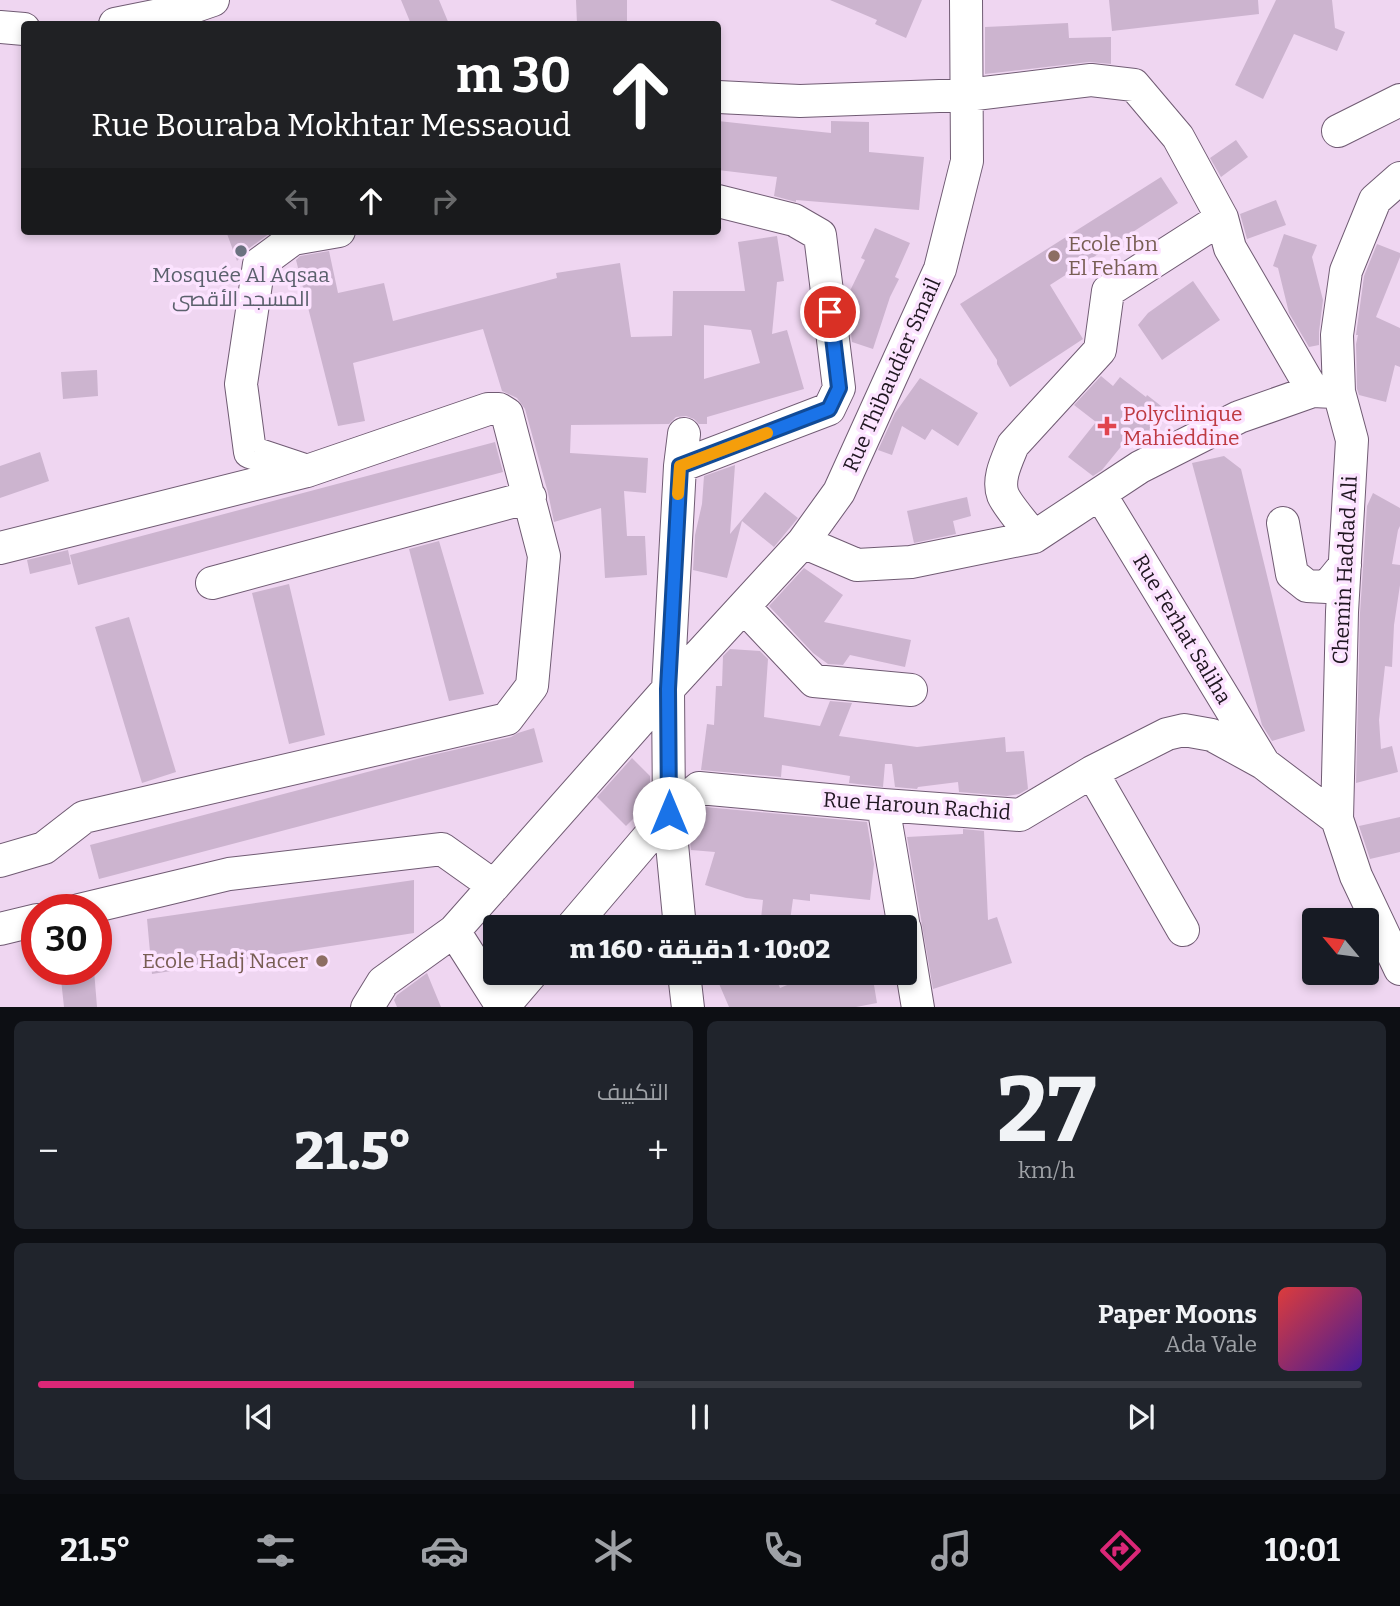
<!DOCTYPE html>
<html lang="ar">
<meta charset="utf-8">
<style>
body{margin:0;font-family:Bitter,Cairo,serif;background:#20242c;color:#f1f3f6;direction:rtl;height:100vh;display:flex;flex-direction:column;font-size:26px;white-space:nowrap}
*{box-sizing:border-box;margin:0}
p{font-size:23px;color:#9ea1a6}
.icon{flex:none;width:38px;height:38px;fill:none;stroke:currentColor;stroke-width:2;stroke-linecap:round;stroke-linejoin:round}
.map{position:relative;height:1007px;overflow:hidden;direction:ltr}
.details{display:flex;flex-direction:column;gap:14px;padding:14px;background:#0d0f14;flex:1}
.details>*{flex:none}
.top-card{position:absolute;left:21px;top:21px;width:700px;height:214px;border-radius:7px;box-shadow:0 4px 10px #0003;direction:rtl;background:#202124;color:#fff;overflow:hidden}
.needle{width:46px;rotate:299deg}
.controls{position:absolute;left:1302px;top:908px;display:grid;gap:14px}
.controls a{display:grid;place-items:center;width:77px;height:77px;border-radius:7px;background:#171b24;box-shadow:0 4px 10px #0003;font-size:35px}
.speed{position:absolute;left:21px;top:894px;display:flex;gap:14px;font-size:35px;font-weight:700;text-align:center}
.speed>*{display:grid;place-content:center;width:91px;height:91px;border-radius:50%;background:#171b24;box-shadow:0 4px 10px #0003;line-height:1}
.speed .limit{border:10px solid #d22;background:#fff;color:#111}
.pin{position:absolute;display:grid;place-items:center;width:60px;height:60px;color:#fff;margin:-30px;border:4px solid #fff;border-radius:50%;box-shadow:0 2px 7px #0007}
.me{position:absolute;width:77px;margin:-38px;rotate:0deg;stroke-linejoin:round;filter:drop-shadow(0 0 5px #0008)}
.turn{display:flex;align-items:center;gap:24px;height:147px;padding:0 35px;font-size:32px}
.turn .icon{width:91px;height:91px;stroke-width:2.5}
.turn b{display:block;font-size:49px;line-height:60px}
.lanes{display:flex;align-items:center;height:66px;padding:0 35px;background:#0003;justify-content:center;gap:35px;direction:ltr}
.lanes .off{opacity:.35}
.big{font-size:52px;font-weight:800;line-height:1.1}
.details .widget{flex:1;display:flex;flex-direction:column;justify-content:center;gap:10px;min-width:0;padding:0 24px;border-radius:10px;background:#20242c}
.details .dial{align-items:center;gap:0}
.dial b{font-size:91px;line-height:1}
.song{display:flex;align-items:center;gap:21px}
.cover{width:84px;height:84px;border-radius:10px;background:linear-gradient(135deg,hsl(0 70% 55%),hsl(260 70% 35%))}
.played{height:7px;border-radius:4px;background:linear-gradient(90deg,#db2777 45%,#363941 45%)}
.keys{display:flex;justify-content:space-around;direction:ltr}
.heat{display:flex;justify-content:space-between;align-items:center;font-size:38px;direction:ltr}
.details .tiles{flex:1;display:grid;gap:14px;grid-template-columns:1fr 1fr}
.widget:last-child{grid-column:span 2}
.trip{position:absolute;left:483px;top:915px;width:434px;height:70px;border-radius:7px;background:#171b24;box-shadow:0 4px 10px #0003;font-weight:800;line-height:70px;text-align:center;direction:rtl}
.menu{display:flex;height:112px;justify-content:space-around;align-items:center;background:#090b0e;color:#9ea1a6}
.menu .icon{width:49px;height:49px}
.menu .selected{color:#db2777}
.menu b{font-size:32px;color:#f1f3f6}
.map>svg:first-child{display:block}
.building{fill:#ccb4cf;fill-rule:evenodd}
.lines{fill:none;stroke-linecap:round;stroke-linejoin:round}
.minor-casing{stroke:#705b73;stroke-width:34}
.minor{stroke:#fff;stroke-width:32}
.route-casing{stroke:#114b97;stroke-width:18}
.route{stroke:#1a73e8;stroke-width:12}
.slow{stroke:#f59e0b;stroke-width:12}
.worship-dot{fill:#6b7280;stroke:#fce3ff;stroke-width:2.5}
.education-dot{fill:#8d6e63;stroke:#fce3ff;stroke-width:2.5}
.health-dot{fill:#e0444e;stroke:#fce3ff;stroke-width:2.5}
.labels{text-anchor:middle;stroke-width:7;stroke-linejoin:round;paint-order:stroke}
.education-label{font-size:21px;fill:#785e54;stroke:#fce3ff;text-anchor:start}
.worship-label{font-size:21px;fill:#5b616d;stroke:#fce3ff}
.street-label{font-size:21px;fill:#1f1620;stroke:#fce3ff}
.health-label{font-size:21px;fill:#be3a42;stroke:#fce3ff;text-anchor:start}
</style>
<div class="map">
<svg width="1400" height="1008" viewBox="0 0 1400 1008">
<rect width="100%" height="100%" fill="#efd6f1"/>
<path class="building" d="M401,0H439L449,24H411Z
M576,0H627V24H577Z
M830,0H922L906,38L875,24L877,20Z
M1109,0H1258L1259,14L1112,31Z
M1276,0H1332L1335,28L1345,32L1337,51L1294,34L1263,99L1235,85Z
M1068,23L1069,38L1111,37V64L1089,62L985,74V27Z
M718,121L831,133V121L869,122V152L924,157L919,210L796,200V202L774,196L777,177L718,170Z
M1236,140L1248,157L1221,177L1210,158Z
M1161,177L1178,203L1050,285L1083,339L1010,387L997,364V360L960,304Z
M1276,200L1286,225L1247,239L1240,214Z
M875,228L910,243L895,277L899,279L890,297L873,349L852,342L848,309L853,295L849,293L865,260L861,258Z
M226,231H273L248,249L237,261Z
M1284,234L1317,245L1312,257L1323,300L1319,332V345L1309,347L1289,313L1278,268L1273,266Z
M777,236L784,281L777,282L772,334L787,330L804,389L707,417V424H699L694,419L686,416L676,417L669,424L571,425L570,453L648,458L646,493L624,491L627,536H645L647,575L605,578L601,508L554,522L548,493L525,409L517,398L502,391L483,329L353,363L365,421L338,426L296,260L300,256L329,251L338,293L384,283L393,321L557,278L556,273L620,263L631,337L672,336L673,291H745L738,242ZM704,325L751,330L760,363L704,379Z
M1377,244L1400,253V257L1376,317L1400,328V367L1395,365L1386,402L1359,395L1357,389L1356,344L1358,335H1356L1364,276Z
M1193,281L1220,320L1162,360L1138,325L1148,313Z
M97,370L98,396L63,399L61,372Z
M1101,376L1113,386L1120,377L1146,397L1147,395L1170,413L1146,444L1139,447L1128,438L1102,470L1093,476L1068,457L1096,422L1074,405Z
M920,378L978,413L958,446L932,429L925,440L902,426L892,455L878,450L895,413Z
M495,442L503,472L78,585L70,555Z
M40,452L49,481L0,498V466Z
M1224,456L1241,469L1305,731L1272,741L1262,725L1192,463Z
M735,465L730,534L765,492L798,518L774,547L742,521L727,578L693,570L695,535L702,504L704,476Z
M1373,493L1400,508V526L1398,530L1392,564L1400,565V585L1394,625L1392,667L1385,666L1379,720L1381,749L1392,746L1398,772L1356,783L1360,613L1367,506Z
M967,497L971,516L953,521L956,534L914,543L907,511Z
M439,541L484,694L449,701L409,549Z
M68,550L71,564L30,574L27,560Z
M804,568L843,595L824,622L911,640L905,667L850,655L843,665L828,664L813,653L769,606Z
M289,584L325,735L289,744L252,593Z
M129,617L176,772L142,783L95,627Z
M730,649L760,651L768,659L764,717L820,726L830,701L852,703L839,736L917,747L1005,737L1006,752L1024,751L1028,789L1019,794L1007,796L959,792L958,782L918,787L917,789L895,787L892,764H885L883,787L849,783L850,776L782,765L781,777L701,770L707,724L714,725L716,686H722L723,656Z
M534,728L543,762L99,879L90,845L432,755L511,737L518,733Z
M632,758L650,776V787L636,802L643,809L626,826L597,797Z
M705,807L867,822L874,864L870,900L810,894V901L793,899L789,928H760L763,900L746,898L705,885L715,852L691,850L688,821L693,817L695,819V815Z
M1400,817V852L1370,859L1359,826Z
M963,829L984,831L988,920L997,917L1012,963L933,989L907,837L963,834Z
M414,880V933L152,974L147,919Z
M60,970H94L97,1007H64Z
M427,973L441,1007H397L394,1000L397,995Z
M730,973H774L780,988L816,973H872L877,1003L856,1007H729L717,979Z"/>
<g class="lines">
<g class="minor-casing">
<path id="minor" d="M115,24L184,10L213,0
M0,27L24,29
M718,97L800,101L967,95L1091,80L1134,85L1178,137L1222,218L1230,248L1313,391
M1338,131L1400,100
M1400,178L1375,200L1346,271L1337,335L1339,392L1352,440L1342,612L1337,819L1356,876L1400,969
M680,466L684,434
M1100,494L1263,762
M1283,523L1292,574L1307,586L1327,587L1345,565
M1034,537C1026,527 1007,505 1003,495C997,479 1007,460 1013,445L1100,350L1108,291L1222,218
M803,542L857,565L911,562L1034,537L1140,467L1239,417L1313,391L1334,392
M0,548L307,471
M212,583L530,497
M744,607L814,681L911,690
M1092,772L1183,930
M883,805L904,928
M0,861L44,848L84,817L507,719L532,686L544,556L507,414L499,409H488L307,471L250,452L241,384L259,264L293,239L339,231
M79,910L229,874L442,849L494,886
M571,928L669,813L699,788L883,805L1020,815L1092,772L1167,734L1184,730L1212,735L1263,763L1337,819
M680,928L669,813L668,689L803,542L839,492L940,269L967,161L966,0
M0,929L37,920
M905,929L918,1008
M454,931L503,1008
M684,973L688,1008
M503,1007L532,973
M367,1008L383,982L454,931L668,689L680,466L829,409L839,388L820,235L794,220L718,201"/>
</g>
<use href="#minor" class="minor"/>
</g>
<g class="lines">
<g class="route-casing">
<path id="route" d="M669,813L668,689L680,466L829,409L839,388L830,312"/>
</g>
<use href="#route" class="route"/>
<path class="slow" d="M678,494L680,466L767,433"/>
</g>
<circle class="worship-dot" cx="241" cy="251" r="7"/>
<g class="education-dot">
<circle cx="1054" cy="256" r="7"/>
<circle cx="322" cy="961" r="7"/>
</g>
<path class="health-dot" d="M1103.5 415.5h7v7h7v7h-7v7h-7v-7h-7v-7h7z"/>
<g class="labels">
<g class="education-label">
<text x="1068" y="251">Ecole Ibn<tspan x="1068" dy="24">El Feham</tspan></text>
<text x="308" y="968" text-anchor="end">Ecole Hadj Nacer</text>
</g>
<g class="worship-label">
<text x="241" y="282">Mosquée Al Aqsaa<tspan x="241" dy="24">المسجد الأقصى</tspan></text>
</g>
<g class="street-label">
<text transform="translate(892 375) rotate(-66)" y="7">Rue Thibaudier Smail</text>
<text transform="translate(1345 570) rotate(-87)" y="7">Chemin Haddad Ali</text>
<text transform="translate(1182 629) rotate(59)" y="7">Rue Ferhat Saliha</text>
<text transform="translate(917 806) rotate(4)" y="7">Rue Haroun Rachid</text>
</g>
<g class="health-label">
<text x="1123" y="421">Polyclinique<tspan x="1123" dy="24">Mahieddine</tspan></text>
</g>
</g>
</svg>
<div class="controls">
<a><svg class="needle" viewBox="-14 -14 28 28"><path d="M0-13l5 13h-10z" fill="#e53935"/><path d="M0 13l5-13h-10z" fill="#9ea1a6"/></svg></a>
</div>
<div class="speed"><div class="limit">30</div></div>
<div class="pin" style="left:830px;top:312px;background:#d93025"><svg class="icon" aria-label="arrive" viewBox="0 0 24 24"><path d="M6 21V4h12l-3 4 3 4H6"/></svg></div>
<svg class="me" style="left:669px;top:813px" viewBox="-20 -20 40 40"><circle r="19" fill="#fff"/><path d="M0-13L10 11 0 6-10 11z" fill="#1a73e8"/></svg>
<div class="trip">10:02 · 1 دقيقة · 160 m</div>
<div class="top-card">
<div class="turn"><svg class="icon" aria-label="ahead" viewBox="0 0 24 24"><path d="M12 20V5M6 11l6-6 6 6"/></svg><div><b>30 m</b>Rue Bouraba Mokhtar Messaoud</div></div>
<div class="lanes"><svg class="icon off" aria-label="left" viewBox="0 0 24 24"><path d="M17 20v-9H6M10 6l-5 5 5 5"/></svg><svg class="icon" aria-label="ahead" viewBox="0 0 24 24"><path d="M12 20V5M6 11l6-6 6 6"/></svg><svg class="icon off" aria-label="right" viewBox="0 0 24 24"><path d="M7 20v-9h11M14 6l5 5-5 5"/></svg></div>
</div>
</div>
<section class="details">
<div class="tiles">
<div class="widget dial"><b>27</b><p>km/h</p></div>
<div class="widget"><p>التكييف</p>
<div class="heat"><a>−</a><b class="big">21.5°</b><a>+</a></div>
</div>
<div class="widget">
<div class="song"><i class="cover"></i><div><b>Paper Moons</b><p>Ada Vale</p></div></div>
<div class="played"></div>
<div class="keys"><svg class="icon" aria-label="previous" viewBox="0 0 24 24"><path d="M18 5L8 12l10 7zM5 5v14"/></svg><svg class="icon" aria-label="pause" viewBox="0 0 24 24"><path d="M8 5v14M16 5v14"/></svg><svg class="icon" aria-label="next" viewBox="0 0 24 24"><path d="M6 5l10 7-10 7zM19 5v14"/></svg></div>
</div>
</div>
</section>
<nav class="menu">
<b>10:01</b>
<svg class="icon selected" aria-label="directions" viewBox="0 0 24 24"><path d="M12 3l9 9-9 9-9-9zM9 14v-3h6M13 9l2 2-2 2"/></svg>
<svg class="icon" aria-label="music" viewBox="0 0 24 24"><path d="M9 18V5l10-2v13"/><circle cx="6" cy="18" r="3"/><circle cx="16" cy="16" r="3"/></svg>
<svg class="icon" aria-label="phone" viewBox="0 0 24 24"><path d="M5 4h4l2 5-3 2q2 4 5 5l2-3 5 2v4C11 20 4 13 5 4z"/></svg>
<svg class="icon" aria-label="climate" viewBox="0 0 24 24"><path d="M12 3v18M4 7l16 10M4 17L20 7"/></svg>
<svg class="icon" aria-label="car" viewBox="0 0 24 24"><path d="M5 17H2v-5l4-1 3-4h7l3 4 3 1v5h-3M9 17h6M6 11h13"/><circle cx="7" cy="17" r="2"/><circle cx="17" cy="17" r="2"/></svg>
<svg class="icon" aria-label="filters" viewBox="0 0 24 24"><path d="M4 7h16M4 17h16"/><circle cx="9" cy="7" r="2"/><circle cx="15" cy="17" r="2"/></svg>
<b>21.5°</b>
</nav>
